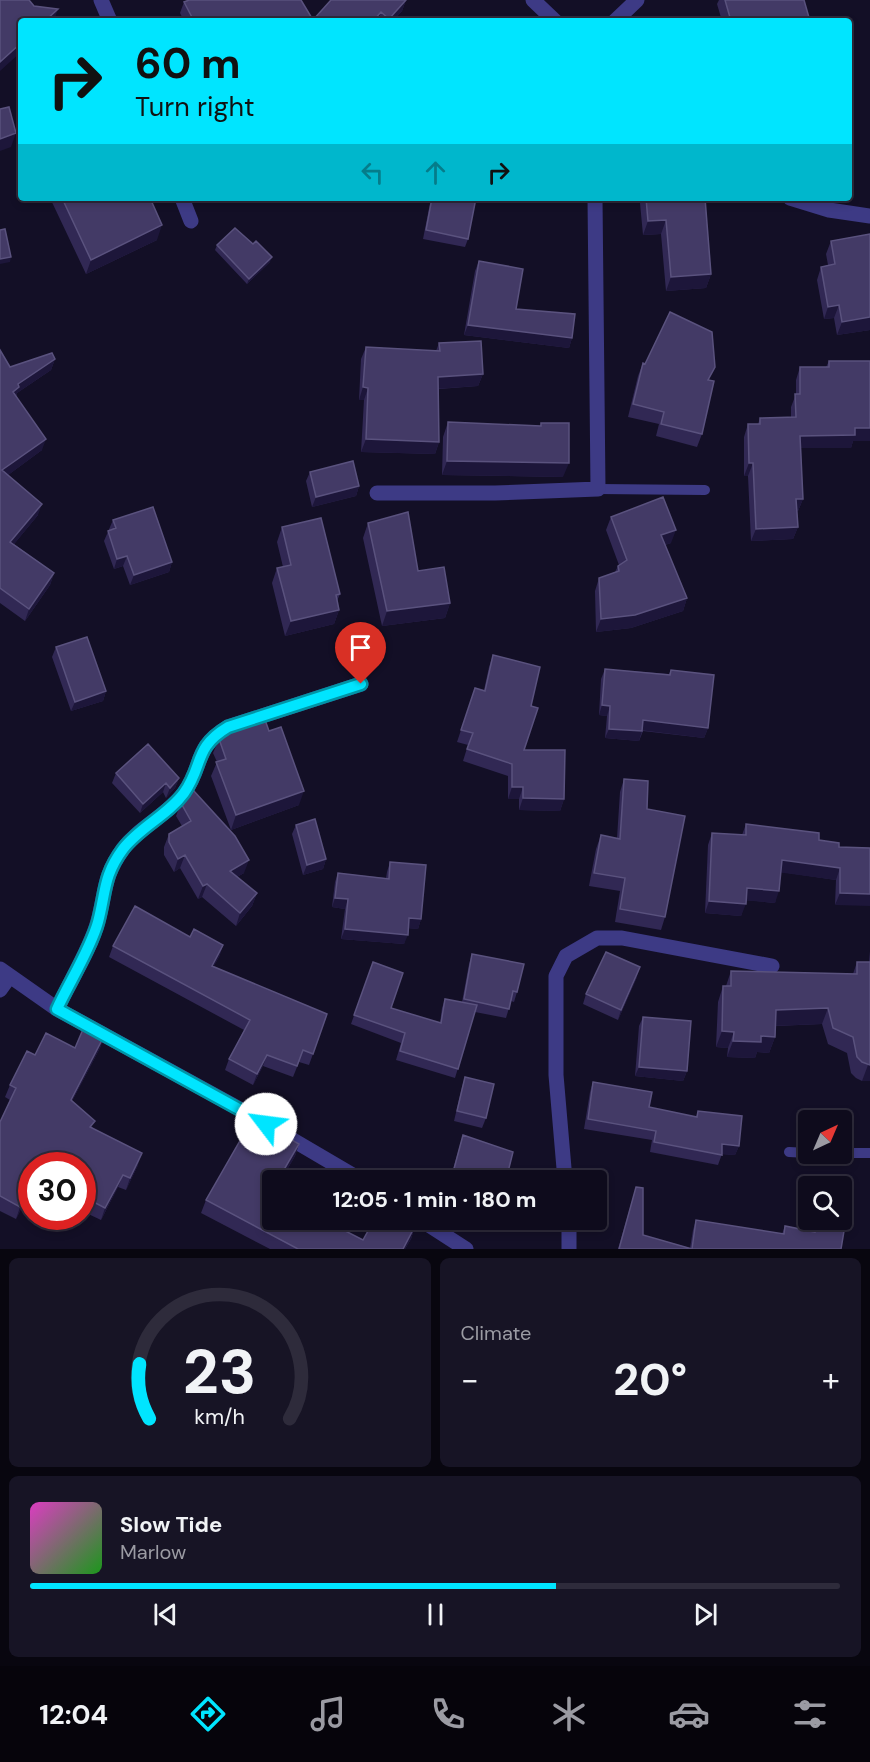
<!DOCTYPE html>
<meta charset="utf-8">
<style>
body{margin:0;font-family:"DM Sans",sans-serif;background:#171425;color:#f1f3f6;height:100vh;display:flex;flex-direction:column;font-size:22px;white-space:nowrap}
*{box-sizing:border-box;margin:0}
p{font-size:20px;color:#9b9ba3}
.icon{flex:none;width:33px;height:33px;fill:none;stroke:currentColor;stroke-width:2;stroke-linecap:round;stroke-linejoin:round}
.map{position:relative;height:1249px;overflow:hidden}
.sheet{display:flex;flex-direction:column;gap:9px;padding:9px;background:#08060f;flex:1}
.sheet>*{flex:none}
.guide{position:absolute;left:18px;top:18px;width:834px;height:183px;border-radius:6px;box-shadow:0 3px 9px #0003,0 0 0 2px #2e2b3b;background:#00e5ff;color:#111;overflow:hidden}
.needle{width:39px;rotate:44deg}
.buttons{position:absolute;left:798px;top:1110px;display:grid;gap:12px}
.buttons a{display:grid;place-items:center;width:54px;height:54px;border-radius:6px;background:#0e0b1c;box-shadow:0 3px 9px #0003,0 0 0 2px #2e2b3b;font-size:30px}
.speed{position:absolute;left:18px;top:1152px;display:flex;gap:12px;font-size:30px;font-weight:700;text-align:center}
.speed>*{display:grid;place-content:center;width:78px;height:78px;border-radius:50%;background:#0e0b1c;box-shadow:0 3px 9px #0003,0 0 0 2px #2e2b3b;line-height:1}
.speed .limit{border:9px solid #d22;background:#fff;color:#111}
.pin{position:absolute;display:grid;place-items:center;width:51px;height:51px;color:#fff;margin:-62px -26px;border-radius:50% 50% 50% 0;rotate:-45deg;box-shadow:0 0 6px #0007}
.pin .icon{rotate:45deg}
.me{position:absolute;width:66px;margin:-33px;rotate:300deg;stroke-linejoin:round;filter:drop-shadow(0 0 4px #0008)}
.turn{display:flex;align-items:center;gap:21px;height:126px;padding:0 18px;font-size:27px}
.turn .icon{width:78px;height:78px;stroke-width:2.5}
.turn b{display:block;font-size:42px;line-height:51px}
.lanes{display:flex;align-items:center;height:57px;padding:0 18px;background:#0003;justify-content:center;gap:30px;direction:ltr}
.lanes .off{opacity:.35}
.big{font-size:45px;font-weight:700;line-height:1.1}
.sheet .tile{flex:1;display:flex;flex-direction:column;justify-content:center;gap:9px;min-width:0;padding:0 21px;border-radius:9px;background:#171425}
.sheet .dial{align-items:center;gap:0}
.dial svg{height:156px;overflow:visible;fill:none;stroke:#2e2b3b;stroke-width:7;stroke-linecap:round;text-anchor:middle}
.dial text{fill:#f1f3f6;stroke:none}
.song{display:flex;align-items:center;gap:18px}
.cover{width:72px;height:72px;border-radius:9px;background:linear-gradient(135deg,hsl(310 70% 55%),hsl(120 70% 35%))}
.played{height:6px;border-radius:3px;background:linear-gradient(90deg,#00e5ff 65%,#2e2b3b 65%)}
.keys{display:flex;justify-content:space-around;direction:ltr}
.heat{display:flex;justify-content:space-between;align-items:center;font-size:33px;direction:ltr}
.sheet .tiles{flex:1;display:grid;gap:9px;grid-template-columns:1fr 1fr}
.tile:last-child{grid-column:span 2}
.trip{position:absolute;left:262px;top:1170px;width:345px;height:60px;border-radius:6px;background:#0e0b1c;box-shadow:0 3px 9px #0003,0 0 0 2px #2e2b3b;font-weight:700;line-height:60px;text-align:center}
.menu{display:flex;height:96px;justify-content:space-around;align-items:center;background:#06040b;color:#9b9ba3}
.menu .icon{width:42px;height:42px}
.menu .current{color:#00e5ff}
.menu b{font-size:27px;color:#f1f3f6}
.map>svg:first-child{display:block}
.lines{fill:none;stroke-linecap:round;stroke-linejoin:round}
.service{stroke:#3d3a85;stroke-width:10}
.minor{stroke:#3d3a85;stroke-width:15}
.tertiary{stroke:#3d3a85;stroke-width:15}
.wall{fill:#312854}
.shaded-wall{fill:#1d163a}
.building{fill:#433a66;stroke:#5a527e;stroke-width:1.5}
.route-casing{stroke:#0095a6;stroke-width:15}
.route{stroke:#00e5ff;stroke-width:10}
</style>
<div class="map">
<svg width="870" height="1249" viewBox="0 0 870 1249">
<rect width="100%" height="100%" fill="#130f26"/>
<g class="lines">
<path class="service" d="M598,489L705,490
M789,1152L808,1153
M842,1153H870"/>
<path class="minor" d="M101,0L110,21
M615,21L637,0
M182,198L191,221
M377,493H495L598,489L595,198
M0,969L57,1009L247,1113L361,1180
M0,990L10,976
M57,1009C69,983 91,948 98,921C106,892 103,876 123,849C139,827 168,815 184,793C204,765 193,748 228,727L361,684
M565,1180L556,1075V976L566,956L597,938H622L772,966
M421,1220L466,1249
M569,1220V1249"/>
<path class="tertiary" d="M533,0L555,21
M790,198L829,210L870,216"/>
</g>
<path class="wall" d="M406,0L402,11L393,21H184L180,13L184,2L313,20Z
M719,0H725L810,21H722L717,4Z
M50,198H150L157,240L86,274Z
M431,198H476L468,239L465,247L423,239Z
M642,198H705L711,274L706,288L666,291L661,234L643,235L640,203Z
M831,241L870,330L837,335L834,318L824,319L817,280L821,267L828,265L826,254Z
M217,245L270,262L247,284L215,250Z
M479,261L516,309L572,338L569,348L464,335L475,271Z
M439,343L483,374L478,386L439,389V442L435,454L361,452L364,400H359L361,359L366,347L436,351Z
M0,350L10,367L55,359L51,370L17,393L16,397L42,450L8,475L38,515L14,544L54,573L50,585L25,621L0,603Z
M829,361H870V441H853L851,448H801L803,499L798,511H797L798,527L793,539L751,541L748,476H744V437L748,424H758L760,418H791V407L796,394V380L800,367H826Z
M643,363L710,380L702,434L697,447L656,436L659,424L628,417L638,376Z
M448,422L540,426L541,423L563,477L442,475L443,437Z
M310,472L359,486L356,496L312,507L306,481Z
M611,517L671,543L665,545L687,598L683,611L631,628L596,632L595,591L599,578L615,572L618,566L619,565L606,530Z
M113,520L172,562L169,572L130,585L123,566L114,569L104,541Z
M368,523L418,571L450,603L445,618L382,626L363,538Z
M282,527L340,594L337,601L339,610L334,624L285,636L272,583L277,568L283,567L277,542Z
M56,647L106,691L103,701L71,711L52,657Z
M493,655L531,706L524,750L564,799L560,811L519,810V799H508V776L463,761L468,745L457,742L475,688L484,690L489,667Z
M605,669L669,674L671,670L708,728L704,738L643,731L639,741L605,738L607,716L599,715L601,679Z
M269,731L299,805L231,830L211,776L217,762L213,753L219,739Z
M116,773L179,778L175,788L166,798L163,792L140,813L112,783Z
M624,779L647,809L665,917L661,930L615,922L620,891L589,886L596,849L601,835L617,838L620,792Z
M181,803L244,873L237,877L257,893L252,906L236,926L202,897L198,899L180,868L174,872L164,855V847L169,834L182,826L176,816Z
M746,824L819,840L839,847L870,848L835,905L836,880L781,872L775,903L746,900L741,916L705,913L708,845L712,833L742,835Z
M296,825L326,859L323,869L303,875L292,834Z
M390,862L421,919L418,929L408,928L404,944L341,939L345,909L332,907L335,882L338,873L386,878L387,872Z
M190,937L223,945L219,957L213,967L313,1054L309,1065L299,1062L293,1077L263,1066L253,1085L225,1070L229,1059L244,1030L109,957L113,946Z
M870,951V1081H862L856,1078L851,1073L847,1053L828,1044L822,1024L776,1026L775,1037L769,1053L757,1052L755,1058L727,1057L728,1048L716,1047L718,1002L723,986H726L731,971L853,974L857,962H869Z
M472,954L517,992L514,1002L511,1001L506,1018L475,1012L455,1078L396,1060L401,1043L351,1024L373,962L391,1008L440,1023L442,1008L445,999L462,1002L469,964Z
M637,977L618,1020L583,1004L586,994Z
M643,1017L687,1071L683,1081L635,1076L639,1026Z
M104,1036L100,1048L72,1101L93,1128L138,1165L126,1190L118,1187L101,1220L82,1211V1166H32V1187L16,1219L0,1211V1122L10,1100L5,1097L10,1085L35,1055L75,1048Z
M465,1077L486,1118L482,1128L454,1121L462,1087Z
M593,1082L649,1107L696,1117L698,1111L739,1146L735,1155L722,1154L718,1165L650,1152L652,1140L584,1129L590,1092Z
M463,1135L506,1180H450L460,1145Z
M299,1144L295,1156L281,1180H273V1220L363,1240L415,1226L411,1239L405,1249H270L201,1213L206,1200Z
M636,1187L643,1235L690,1248L693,1230L696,1220L782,1234L785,1226L813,1231L816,1220H842L841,1249H618Z"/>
<path class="shaded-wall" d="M406,0L402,11L393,21H389V19Z
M58,9L54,21H45Z
M381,12L378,21H373Z
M21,43V52L0,71V62Z
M16,133L11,147L0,151V139Z
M666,220L661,234L643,235L648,221Z
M162,225L157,240L86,274L91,260Z
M11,257L10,262L0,264V259Z
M272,257L270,262L247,284L249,279Z
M711,274L706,288L666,291L671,277Z
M839,305L834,318L824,319L828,307Z
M870,317V330L837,335L842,322Z
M468,325L572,338L569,348L464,335Z
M55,359L51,370L17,393L15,398L13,392L18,384Z
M483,374L478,386L434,389L438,377Z
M363,387L368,388L364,400H359Z
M855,428H870V441H853L851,448H796L800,436Z
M46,439L42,450L0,481L2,470Z
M366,439L439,442L435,454L361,452Z
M447,461L569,463L563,477L442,475Z
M749,463H753L748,476H744Z
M359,486L356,496L312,507L316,497Z
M796,499H803L798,511H792Z
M42,504L38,515L6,554L10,542Z
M798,527L793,539L751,541L756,529Z
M676,530L671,543L656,548L661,535Z
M127,556L123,566L114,569L117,559Z
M172,562L169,572L130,585L134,575Z
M54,573L50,585L25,621L29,609Z
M687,598L683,611L631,628L596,632L601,619Z
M450,603L445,618L382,626L387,611Z
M339,610L334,624L285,636L291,621Z
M106,691L103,701L71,711L75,702Z
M602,705L610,706L607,716L599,715Z
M643,720L708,728L704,738L640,730Z
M609,729L642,731L639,741L605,738Z
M179,778L175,788L166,798L170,788Z
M166,783L163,792L140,813L143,804Z
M512,787H523L519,799H508Z
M304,791L299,805L231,830L236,815Z
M523,798L564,799L560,811L519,810Z
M185,855L180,868L174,872L178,859Z
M326,859L323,869L303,875L307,865Z
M249,860L244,873L225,884L230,871Z
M782,860L840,868L836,880L777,872Z
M207,884L202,897L198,899L203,886Z
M747,888L779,891L775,903L742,900Z
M257,893L252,906L236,926L240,913Z
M840,893L870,894V906L835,905Z
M335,898L348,899L345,909L332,907Z
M709,901L746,904L741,916L705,913Z
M409,918L421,919L418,929L405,928Z
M345,929L408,935L404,944L341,939Z
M223,945L219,957L208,977L212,966Z
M640,967L637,977L618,1020L621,1010Z
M828,1008L822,1024L770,1026L776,1010Z
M722,1031L734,1032L728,1048L716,1047Z
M104,1036L100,1048L66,1112L71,1100Z
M761,1036L775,1037L769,1053L757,1052L755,1058L727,1057L733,1041Z
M267,1055L263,1066L253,1085L257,1074Z
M868,1065H870V1081H862Z
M639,1067L687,1071L683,1081L635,1076Z
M299,1144L295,1156L281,1180H278Z
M722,1144L739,1146L735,1155L719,1154Z
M142,1153L138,1165L126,1190L130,1178Z
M123,1175L118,1187L101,1220L105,1208Z
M32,1184V1187L16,1219L20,1207Z
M415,1226L411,1239L405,1249H403Z"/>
<path class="building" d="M0,0H29L34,6L58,9L45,21H21V43L0,62Z
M189,0H301L313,20L331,0H406L389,19L381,12L373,21H194L184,2Z
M725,0H804L810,21H731Z
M9,107L16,133L0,139V109Z
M62,198H150L162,225L91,260Z
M432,198H476L468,239L426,230Z
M646,198H705L711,274L671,277L666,220L648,221Z
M235,228L253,244L256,241L272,257L249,279L217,245Z
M5,229L11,257L0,259V230Z
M870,234V317L842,322L839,305L828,307L821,267L835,264L831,241Z
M479,261L523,269L516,309L575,314L572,338L468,325Z
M670,312L712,332L715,367L708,380L714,381L702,434L661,424L664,412L633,404L643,363L645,364Z
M481,341L483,374L438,377L439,442L366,439L368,388L363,387L366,347L440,351L439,343Z
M0,350L10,367L52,353L55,359L18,384L19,387L13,392L46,439L2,470L42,504L10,542L54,573L29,609L0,588Z
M829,361H870V428H855V435L800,436L803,499H796L798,527L756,529L753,463H749L748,424H760V418L796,417L795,394H800V367H829Z
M448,422L541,426V423H569V463L447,461Z
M353,461L359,486L316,497L310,472Z
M663,497L676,530L661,535L687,598L635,615L601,619L599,578L619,571L618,566L627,560L611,517Z
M153,507L172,562L134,575L127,556L117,559L108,531L116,528L113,520Z
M408,512L418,571L444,567L450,603L387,611L368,523Z
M321,518L340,594L336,595L339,610L291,621L277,568L291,565L282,527Z
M87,637L106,691L75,702L56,647Z
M493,655L540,667L531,706L538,708L524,750H565L564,799L523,798V787H512V764L467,749L473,733L461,730L475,688L485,691Z
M605,669L670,675L671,670L714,675L708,728L643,720L642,731L609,729L610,706L602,705Z
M264,717L269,731L281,727L304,791L236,815L216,762L226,759L219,739L225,731Z
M148,744L179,778L170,788L166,783L143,804L116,773Z
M624,779L648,781L647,809L685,816L665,917L620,909L625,878L594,873L601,835L620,839Z
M193,790L235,836L249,860L230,871L257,893L240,913L207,884L203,886L185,855L178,859L169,842V834L191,821L181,803Z
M315,819L326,859L307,865L296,825Z
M746,824L819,833V840L839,843V847L870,848V894L840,893V868L782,860L779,891L747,888L746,904L709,901L712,833L746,835Z
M390,862L426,865L421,919L409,918L408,935L345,929L348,899L335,898L338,873L389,879Z
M135,906L190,937L194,929L223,945L212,966L327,1014L313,1054L303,1050L297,1066L267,1055L257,1074L229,1059L250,1020L113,946Z
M606,952L640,967L621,1010L586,994Z
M472,954L524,964L517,992L513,991L509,1009L464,999Z
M373,962L403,973L391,1008L441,1023L445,999L477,1005L458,1069L400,1051L405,1033L354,1015Z
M857,962H870V1065L862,1062L857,1057L853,1037L833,1028L828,1008L776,1010L775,1037L761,1036V1042L733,1041L734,1032L722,1031L723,986H731V971L857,974Z
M643,1017L691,1021L687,1071L639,1067Z
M84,1027L104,1036L71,1100L95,1121L90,1127L142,1153L130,1178L123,1175L105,1208L82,1196V1166H32V1184L20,1207L0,1196V1122L16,1088L10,1085L27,1051L35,1055L46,1033L75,1048Z
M465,1077L494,1084L486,1118L457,1111Z
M593,1082L652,1092L649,1107L697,1117L698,1111L742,1116L739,1146L722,1144V1155L654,1142L656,1131L588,1119Z
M253,1118L299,1144L278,1180H273V1220H324L363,1240L374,1220H403L415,1226L403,1249H298L206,1200Z
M463,1135L513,1152L506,1180H451Z
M636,1187L643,1188V1235L692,1249L696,1220L784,1234L785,1226L815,1232L817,1220H842V1218L846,1219L841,1249H619Z"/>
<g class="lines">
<g class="route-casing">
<path id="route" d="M266,1124L57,1009C69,983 91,948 98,922C106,892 103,876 123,849C140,827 168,815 184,793C204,765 193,748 228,727L361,684"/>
</g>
<use href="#route" class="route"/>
</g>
</svg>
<div class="buttons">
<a><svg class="needle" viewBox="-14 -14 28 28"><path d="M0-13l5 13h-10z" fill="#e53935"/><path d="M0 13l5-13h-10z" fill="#9b9ba3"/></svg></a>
<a><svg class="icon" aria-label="search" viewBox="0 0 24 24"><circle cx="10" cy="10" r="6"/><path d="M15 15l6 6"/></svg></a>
</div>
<div class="speed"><div class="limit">30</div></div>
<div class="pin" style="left:361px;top:684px;background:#d93025"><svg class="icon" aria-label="arrive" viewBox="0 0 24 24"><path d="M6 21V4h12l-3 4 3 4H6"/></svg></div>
<svg class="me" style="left:266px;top:1124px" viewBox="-20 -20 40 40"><circle r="19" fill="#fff"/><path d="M0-13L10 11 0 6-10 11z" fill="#00e5ff"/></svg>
<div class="trip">12:05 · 1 min · 180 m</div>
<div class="guide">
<div class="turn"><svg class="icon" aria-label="right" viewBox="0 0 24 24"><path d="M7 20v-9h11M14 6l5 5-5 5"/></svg><div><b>60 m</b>Turn right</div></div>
<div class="lanes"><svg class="icon off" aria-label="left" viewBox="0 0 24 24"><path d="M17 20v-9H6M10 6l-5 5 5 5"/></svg><svg class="icon off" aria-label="ahead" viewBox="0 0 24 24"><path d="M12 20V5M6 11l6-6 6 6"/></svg><svg class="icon" aria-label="right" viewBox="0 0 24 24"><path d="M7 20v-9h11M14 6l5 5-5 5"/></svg></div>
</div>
</div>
<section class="sheet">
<div class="tiles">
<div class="tile dial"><svg viewBox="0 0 100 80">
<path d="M14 69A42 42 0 1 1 86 69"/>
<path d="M14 69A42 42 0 0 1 9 41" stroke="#00e5ff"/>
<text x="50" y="56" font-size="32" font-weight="700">23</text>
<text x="50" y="72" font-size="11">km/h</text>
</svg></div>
<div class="tile"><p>Climate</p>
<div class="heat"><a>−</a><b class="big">20°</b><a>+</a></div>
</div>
<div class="tile">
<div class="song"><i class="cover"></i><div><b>Slow Tide</b><p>Marlow</p></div></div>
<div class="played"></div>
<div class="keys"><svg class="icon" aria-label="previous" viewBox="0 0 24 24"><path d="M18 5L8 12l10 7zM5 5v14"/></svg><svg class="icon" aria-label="pause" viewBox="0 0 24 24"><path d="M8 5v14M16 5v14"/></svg><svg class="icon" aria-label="next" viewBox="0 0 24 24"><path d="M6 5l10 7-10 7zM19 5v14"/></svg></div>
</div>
</div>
</section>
<nav class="menu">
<b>12:04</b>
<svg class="icon current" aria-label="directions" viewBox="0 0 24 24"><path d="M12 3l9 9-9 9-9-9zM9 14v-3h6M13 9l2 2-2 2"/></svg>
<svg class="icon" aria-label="music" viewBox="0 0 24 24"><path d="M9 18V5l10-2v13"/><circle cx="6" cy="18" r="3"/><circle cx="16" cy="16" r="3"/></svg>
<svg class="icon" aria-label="phone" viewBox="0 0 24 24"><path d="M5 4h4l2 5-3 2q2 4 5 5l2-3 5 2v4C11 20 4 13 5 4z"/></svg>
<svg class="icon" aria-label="climate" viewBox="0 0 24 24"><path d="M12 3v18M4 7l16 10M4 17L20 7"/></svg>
<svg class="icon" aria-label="car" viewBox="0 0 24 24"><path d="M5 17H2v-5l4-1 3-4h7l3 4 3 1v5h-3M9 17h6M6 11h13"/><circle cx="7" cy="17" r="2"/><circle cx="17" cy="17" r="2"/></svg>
<svg class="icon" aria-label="filters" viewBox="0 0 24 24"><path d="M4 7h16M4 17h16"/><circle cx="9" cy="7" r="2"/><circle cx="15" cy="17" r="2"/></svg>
</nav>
